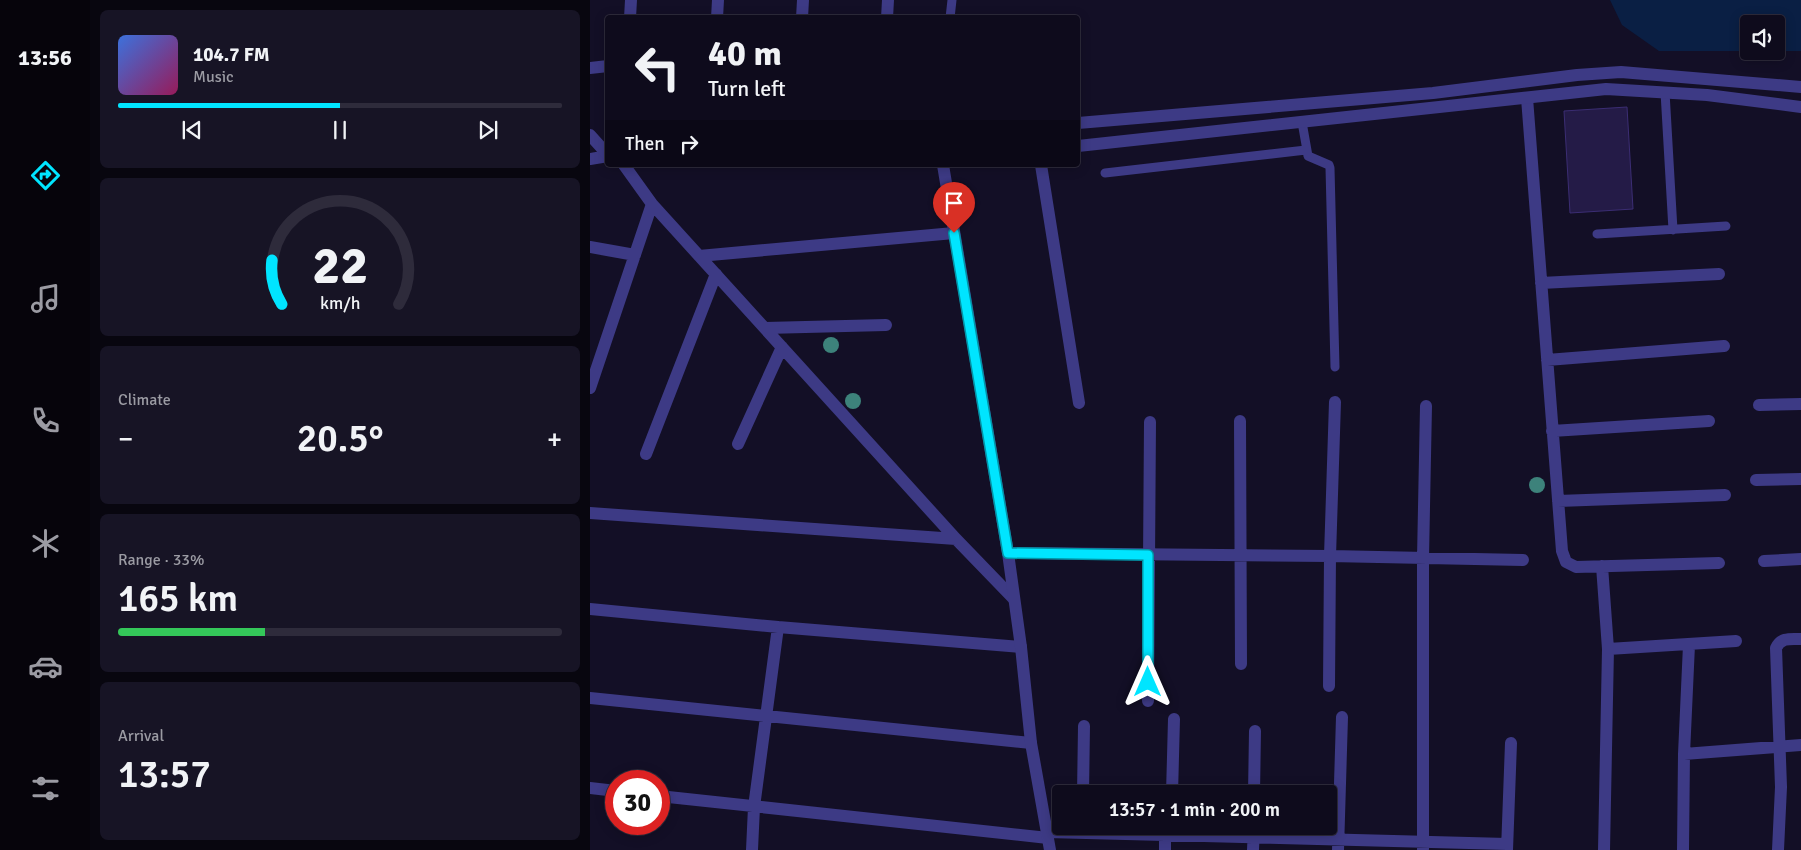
<!DOCTYPE html>
<meta charset="utf-8">
<style>
body{margin:0;font-family:Signika,sans-serif;background:#171425;color:#f1f3f6;height:100vh;display:flex;flex-direction:column;font-size:19px;white-space:nowrap}
*{box-sizing:border-box;margin:0}
p{font-size:16px;color:#9b9ba3}
.icon{flex:none;width:28px;height:28px;fill:none;stroke:currentColor;stroke-width:2;stroke-linecap:round;stroke-linejoin:round}
.map{position:relative;flex:1;overflow:hidden}
.details{display:flex;flex-direction:column;gap:10px;padding:10px;background:#08060f;width:500px}
.details>*{flex:none}
.top-card{position:absolute;left:15px;top:15px;width:475px;height:152px;border-radius:5px;box-shadow:0 2px 12px #0003,0 0 0 1px #2e2b3b;background:#0e0b1c;color:#f1f3f6;overflow:hidden}
.controls{position:absolute;left:1150px;top:15px;display:grid;gap:10px}
.controls a{display:grid;place-items:center;width:45px;height:45px;border-radius:5px;background:#0e0b1c;box-shadow:0 2px 12px #0003,0 0 0 1px #2e2b3b;font-size:25px}
.speed{position:absolute;left:15px;top:770px;display:flex;gap:10px;font-size:25px;font-weight:700;text-align:center}
.speed>*{display:grid;place-content:center;width:65px;height:65px;border-radius:50%;background:#0e0b1c;box-shadow:0 2px 12px #0003,0 0 0 1px #2e2b3b;line-height:1}
.speed .limit{border:8px solid #d22;background:#fff;color:#111}
.pin{position:absolute;display:grid;place-items:center;width:42px;height:42px;color:#fff;margin:-51px -21px;border-radius:50% 50% 50% 0;rotate:-45deg;box-shadow:0 0 5px #0007}
.pin .icon{rotate:45deg}
.me{position:absolute;width:55px;margin:-28px;rotate:0deg;stroke-linejoin:round;filter:drop-shadow(0 0 4px #0008)}
.turn{display:flex;align-items:center;gap:18px;height:105px;padding:0 20px;font-size:22px}
.turn .icon{width:65px;height:65px;stroke-width:2.5}
.turn b{display:block;font-size:35px;line-height:42px}
.then{display:flex;align-items:center;height:48px;padding:0 20px;background:#0003;gap:10px;font-size:19px}
.big{font-size:38px;font-weight:600;line-height:1.1}
.details .card{flex:1;display:flex;flex-direction:column;justify-content:center;gap:8px;min-width:0;padding:0 18px;border-radius:8px;background:#171425}
.details .dial{align-items:center;gap:0}
.dial svg{height:130px;overflow:visible;fill:none;stroke:#2e2b3b;stroke-width:7;stroke-linecap:round;text-anchor:middle}
.dial text{fill:#f1f3f6;stroke:none}
.song{display:flex;align-items:center;gap:15px}
.cover{width:60px;height:60px;border-radius:8px;background:linear-gradient(135deg,hsl(220 70% 55%),hsl(330 70% 35%))}
.played{height:5px;border-radius:2px;background:linear-gradient(90deg,#00e5ff 50%,#2e2b3b 50%)}
.keys{display:flex;justify-content:space-around;direction:ltr}
.heat{display:flex;justify-content:space-between;align-items:center;font-size:28px;direction:ltr}
.charge{height:8px;border-radius:4px;background:linear-gradient(90deg,#34c759 33%,#2e2b3b 0)}
.trip{position:absolute;left:462px;top:785px;width:285px;height:50px;border-radius:5px;background:#0e0b1c;box-shadow:0 2px 12px #0003,0 0 0 1px #2e2b3b;font-weight:600;line-height:50px;text-align:center}
main{display:flex;flex:1;min-height:0}
.tabs{display:flex;flex-direction:column;width:90px;justify-content:space-around;align-items:center;background:#06040b;color:#9b9ba3}
.tabs .icon{width:35px;height:35px}
.tabs .selected{color:#00e5ff}
.tabs b{font-size:22px;color:#f1f3f6}
.map>svg:first-child{display:block}
.water{fill:#0a1f44}
.building{fill:#241b47;stroke:#3b2d73}
.lines{fill:none;stroke-linecap:round;stroke-linejoin:round}
.service{stroke:#3d3a85;stroke-width:9}
.minor{stroke:#3d3a85;stroke-width:12}
.tertiary{stroke:#3d3a85;stroke-width:12}
.tree{fill:#3d827b}
.route-casing{stroke:#0095a6;stroke-width:12}
.route{stroke:#00e5ff;stroke-width:9}
</style>
<main>
<nav class="tabs">
<b>13:56</b>
<svg class="icon selected" aria-label="directions" viewBox="0 0 24 24"><path d="M12 3l9 9-9 9-9-9zM9 14v-3h6M13 9l2 2-2 2"/></svg>
<svg class="icon" aria-label="music" viewBox="0 0 24 24"><path d="M9 18V5l10-2v13"/><circle cx="6" cy="18" r="3"/><circle cx="16" cy="16" r="3"/></svg>
<svg class="icon" aria-label="phone" viewBox="0 0 24 24"><path d="M5 4h4l2 5-3 2q2 4 5 5l2-3 5 2v4C11 20 4 13 5 4z"/></svg>
<svg class="icon" aria-label="climate" viewBox="0 0 24 24"><path d="M12 3v18M4 7l16 10M4 17L20 7"/></svg>
<svg class="icon" aria-label="car" viewBox="0 0 24 24"><path d="M5 17H2v-5l4-1 3-4h7l3 4 3 1v5h-3M9 17h6M6 11h13"/><circle cx="7" cy="17" r="2"/><circle cx="17" cy="17" r="2"/></svg>
<svg class="icon" aria-label="filters" viewBox="0 0 24 24"><path d="M4 7h16M4 17h16"/><circle cx="9" cy="7" r="2"/><circle cx="15" cy="17" r="2"/></svg>
</nav>
<section class="details">
<div class="card">
<div class="song"><i class="cover"></i><div><b>104.7 FM</b><p>Music</p></div></div>
<div class="played"></div>
<div class="keys"><svg class="icon" aria-label="previous" viewBox="0 0 24 24"><path d="M18 5L8 12l10 7zM5 5v14"/></svg><svg class="icon" aria-label="pause" viewBox="0 0 24 24"><path d="M8 5v14M16 5v14"/></svg><svg class="icon" aria-label="next" viewBox="0 0 24 24"><path d="M6 5l10 7-10 7zM19 5v14"/></svg></div>
</div>
<div class="card dial"><svg viewBox="0 0 100 80">
<path d="M14 69A42 42 0 1 1 86 69"/>
<path d="M14 69A42 42 0 0 1 8 42" stroke="#00e5ff"/>
<text x="50" y="56" font-size="32" font-weight="700">22</text>
<text x="50" y="72" font-size="11">km/h</text>
</svg></div>
<div class="card"><p>Climate</p>
<div class="heat"><a>−</a><b class="big">20.5°</b><a>+</a></div>
</div>
<div class="card"><p>Range · 33%</p><b class="big">165 km</b><div class="charge"></div></div>
<div class="card"><p>Arrival</p><b class="big">13:57</b></div>
</section>
<div class="map">
<svg width="1211" height="850" viewBox="0 0 1211 850">
<rect width="100%" height="100%" fill="#130f26"/>
<path class="water" d="M1020,0H1211V51H1186V24H1159V51H1069L1032,25Z"/>
<path class="building" d="M1037,107L1043,209L980,213L974,111Z"/>
<g class="lines">
<path class="service" d="M360,18L362,0
M1075,92L1083,230
M712,122L718,156L739,165L740,168L745,367
M515,173L716,150
M1007,234L1136,226"/>
<path class="minor" d="M40,18L41,0
M127,18L128,0
M212,18L213,0
M297,18L298,0
M0,68L18,66
M937,98L972,551L976,562L986,567L1129,563
M0,159L18,156
M34,165L62,204L366,539L424,599
M451,165L489,403
M0,247L45,255
M109,256L364,233
M951,283L1129,274
M175,328L296,325
M957,360L1134,346
M0,388L62,204
M1169,405L1211,404
M650,421L651,664
M962,431L1119,421
M148,444L192,347
M56,454L126,274
M1166,480L1211,479
M968,501L1135,495
M0,513L366,539
M418,553L740,556L933,560
M1174,561L1211,559
M1012,566L1018,649L1014,850
M0,609L188,627L431,647
M1018,649L1146,641
M739,686L740,556L745,402
M0,698L441,743
M558,701L560,422
M1094,754L1211,745
M0,788L26,791
M493,794L494,726
M582,794L584,719
M664,794L665,731
M69,796L458,838
M457,832L917,844
M575,834V850
M833,849V558L836,406
M162,850L164,807L188,627
M663,850L664,826
M748,850L752,717
M917,850L921,743
M1093,850L1094,754L1099,645
M1188,850L1191,787L1186,648C1191,637 1201,639 1211,639"/>
<path class="tertiary" d="M488,123L843,93L987,75L1031,72L1211,87
M0,135L18,155
M488,146L1016,89L1117,95L1211,107
M353,165L418,553L431,647L441,743L460,850"/>
</g>
<g class="tree">
<circle cx="241" cy="345" r="8"/>
<circle cx="263" cy="401" r="8"/>
<circle cx="947" cy="485" r="8"/>
</g>
<g class="lines">
<g class="route-casing">
<path id="route" d="M364,233L418,553L558,555V682"/>
</g>
<use href="#route" class="route"/>
</g>
</svg>
<div class="controls">
<a><svg class="icon" aria-label="sound" viewBox="0 0 24 24"><path d="M4 9h4l5-4v14l-5-4H4zM17 9q2 3 0 6"/></svg></a>
</div>
<div class="speed"><div class="limit">30</div></div>
<div class="pin" style="left:364px;top:233px;background:#d93025"><svg class="icon" aria-label="arrive" viewBox="0 0 24 24"><path d="M6 21V4h12l-3 4 3 4H6"/></svg></div>
<svg class="me" style="left:558px;top:682px" viewBox="-20 -20 40 40"><path d="M0-17L14 15 0 8-14 15z" fill="#00e5ff" stroke="#fff" stroke-width="4"/></svg>
<div class="trip">13:57 · 1 min · 200 m</div>
<div class="top-card">
<div class="turn"><svg class="icon" aria-label="left" viewBox="0 0 24 24"><path d="M17 20v-9H6M10 6l-5 5 5 5"/></svg><div><b>40 m</b>Turn left</div></div>
<div class="then">Then<svg class="icon" aria-label="right" viewBox="0 0 24 24"><path d="M7 20v-9h11M14 6l5 5-5 5"/></svg></div>
</div>
</div>
</main>
